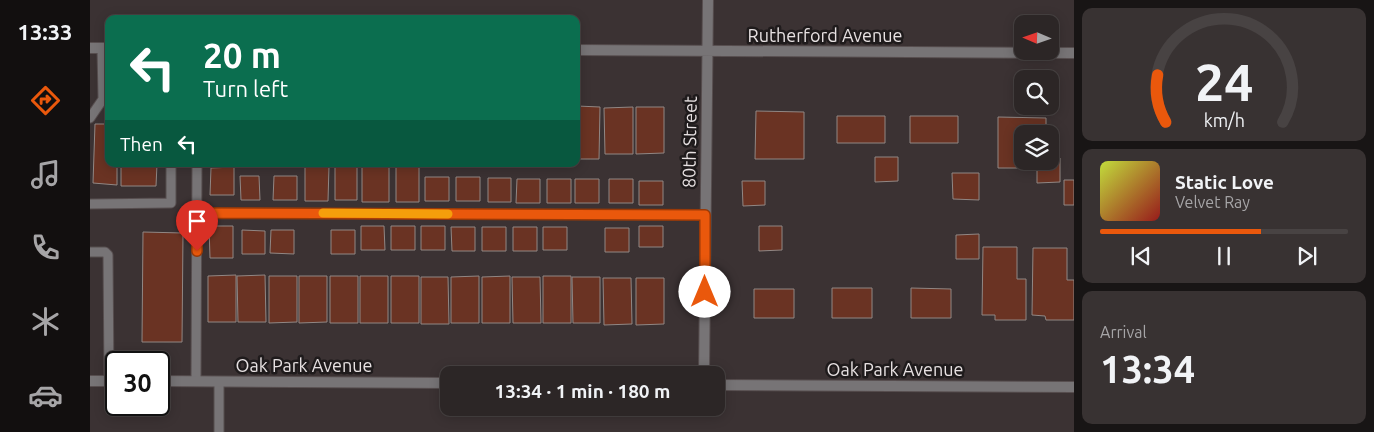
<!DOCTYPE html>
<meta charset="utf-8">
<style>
body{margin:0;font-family:Ubuntu,sans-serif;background:#383232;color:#f1f3f6;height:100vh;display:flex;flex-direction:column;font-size:19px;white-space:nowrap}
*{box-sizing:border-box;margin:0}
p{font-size:16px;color:#a6a5a7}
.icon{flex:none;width:28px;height:28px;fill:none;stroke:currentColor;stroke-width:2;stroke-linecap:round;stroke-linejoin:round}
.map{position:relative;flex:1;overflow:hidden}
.side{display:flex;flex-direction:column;gap:8px;padding:8px;background:#181515;width:300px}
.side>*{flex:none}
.banner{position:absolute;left:15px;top:15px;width:475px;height:152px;border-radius:10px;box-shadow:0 2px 12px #0003,0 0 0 1px #484343;background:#0b6e4f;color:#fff;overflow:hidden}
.needle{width:32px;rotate:272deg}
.controls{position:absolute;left:924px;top:15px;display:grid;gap:10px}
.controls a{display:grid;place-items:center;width:45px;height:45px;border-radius:10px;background:#2c2626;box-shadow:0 2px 12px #0003,0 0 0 1px #484343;font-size:25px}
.speed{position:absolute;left:15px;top:351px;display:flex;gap:10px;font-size:25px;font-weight:700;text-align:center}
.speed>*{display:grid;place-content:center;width:65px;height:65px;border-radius:50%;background:#2c2626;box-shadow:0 2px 12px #0003,0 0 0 1px #484343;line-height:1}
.speed .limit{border:2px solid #111;border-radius:8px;background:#fff;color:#111}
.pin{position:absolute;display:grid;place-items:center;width:42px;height:42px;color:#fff;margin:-51px -21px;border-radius:50% 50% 50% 0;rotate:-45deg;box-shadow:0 0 5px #0007}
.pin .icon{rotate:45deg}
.me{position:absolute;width:55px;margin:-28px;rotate:0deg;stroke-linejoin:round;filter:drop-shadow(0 0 4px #0008)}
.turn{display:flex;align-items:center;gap:18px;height:105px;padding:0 15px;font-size:22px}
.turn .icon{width:65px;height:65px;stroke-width:2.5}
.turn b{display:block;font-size:35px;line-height:42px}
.then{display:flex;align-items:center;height:48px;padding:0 15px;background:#0003;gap:10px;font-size:19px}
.big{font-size:38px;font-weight:700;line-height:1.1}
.side .tile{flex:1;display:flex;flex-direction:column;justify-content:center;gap:8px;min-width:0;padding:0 18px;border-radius:10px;background:#383232}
.side .dial{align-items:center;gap:0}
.dial svg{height:130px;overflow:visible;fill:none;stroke:#484343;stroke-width:7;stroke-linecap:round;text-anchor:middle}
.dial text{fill:#f1f3f6;stroke:none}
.song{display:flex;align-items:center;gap:15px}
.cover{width:60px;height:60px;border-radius:8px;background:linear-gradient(135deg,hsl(70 70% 55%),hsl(0 70% 35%))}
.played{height:5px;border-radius:2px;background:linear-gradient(90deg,#ea580c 65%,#484343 65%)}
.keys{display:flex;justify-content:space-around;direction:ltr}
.trip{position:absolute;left:350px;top:366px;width:285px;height:50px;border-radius:10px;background:#2c2626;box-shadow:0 2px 12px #0003,0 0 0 1px #484343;font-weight:700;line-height:50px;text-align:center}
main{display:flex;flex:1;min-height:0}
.tabs{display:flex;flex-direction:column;width:90px;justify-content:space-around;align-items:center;background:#120f0f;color:#a6a5a7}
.tabs .icon{width:35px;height:35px}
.tabs .selected{color:#ea580c}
.tabs b{font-size:22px;color:#f1f3f6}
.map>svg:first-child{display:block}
.building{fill:#6a3323;stroke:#918784}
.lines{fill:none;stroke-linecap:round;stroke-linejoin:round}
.service-casing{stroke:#574e4f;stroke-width:11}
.minor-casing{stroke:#574e4f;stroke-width:12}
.service{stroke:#777476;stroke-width:9}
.minor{stroke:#777476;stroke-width:10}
.route-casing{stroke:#983908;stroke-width:12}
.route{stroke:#ea580c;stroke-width:9}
.slow{stroke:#f59e0b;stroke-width:9}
.labels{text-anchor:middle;stroke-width:5;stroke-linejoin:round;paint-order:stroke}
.street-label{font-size:18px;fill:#e7e1e2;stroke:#1f1b1c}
</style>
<main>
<nav class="tabs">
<b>13:33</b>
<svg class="icon selected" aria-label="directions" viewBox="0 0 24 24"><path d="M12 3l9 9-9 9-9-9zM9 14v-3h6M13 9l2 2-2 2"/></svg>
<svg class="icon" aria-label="music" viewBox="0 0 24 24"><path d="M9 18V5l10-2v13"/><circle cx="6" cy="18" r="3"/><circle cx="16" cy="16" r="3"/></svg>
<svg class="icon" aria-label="phone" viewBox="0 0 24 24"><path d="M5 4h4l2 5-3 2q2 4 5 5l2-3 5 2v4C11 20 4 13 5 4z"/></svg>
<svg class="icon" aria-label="climate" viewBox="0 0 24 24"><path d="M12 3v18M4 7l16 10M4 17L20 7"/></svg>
<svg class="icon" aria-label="car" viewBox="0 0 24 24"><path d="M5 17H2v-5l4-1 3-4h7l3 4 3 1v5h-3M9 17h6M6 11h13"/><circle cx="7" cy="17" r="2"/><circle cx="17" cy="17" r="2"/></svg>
</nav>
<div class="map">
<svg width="984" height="432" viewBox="0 0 984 432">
<rect width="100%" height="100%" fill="#3b3233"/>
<path class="building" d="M487,106L510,107L509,159H486Z
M543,107V154H515L514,108Z
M546,107H574V153L546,154Z
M666,111L714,112V159H665Z
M747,116H795V143H747Z
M820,116H868V143H820Z
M908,117L956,118V134H932L931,168H908Z
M5,124H19V164H27V185L3,183Z
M785,157H808V181L785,182Z
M960,158H970V182L947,183V161H960Z
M31,164H67L66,186H31Z
M306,165H329V202H306Z
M215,166H239L238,201H215Z
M272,166H299V202H272Z
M144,167V195H120L121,168Z
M245,167H267V200H245Z
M862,173H889V200L863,199Z
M150,176H169L170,200H151Z
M184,176H207V200H183Z
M335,177H359V201H335Z
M366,177H390V201H366Z
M398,178H421V202H398Z
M427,179H450V203H426Z
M457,179H481V203H457Z
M485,179H509V203H485Z
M519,179H543V203H519Z
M974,180H984V205H974Z
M549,181H573V205H549Z
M652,181H675V205L653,206Z
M119,226H143V258H120Z
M271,226H294L295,250H271Z
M301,226H325V250H301Z
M331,226H355V250H331Z
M549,226H573V247H549Z
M669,226H692V250L669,251Z
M361,227H385V251H362Z
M392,227H416V251H392Z
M423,227H447V251H423Z
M453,227H477V250H453Z
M515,228H539V252H515Z
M152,230L175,231V254H152Z
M181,230H204V254L180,253Z
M241,230H265V254H241Z
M53,232L93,233L92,342H52Z
M889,234V259H866V235Z
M893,247H927V279H936V320H905V315H892Z
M943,248H977V280H984V320H956L955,316L942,315Z
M146,275V322H118V276Z
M175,275L176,322H148L147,276Z
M179,276H207V322L179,323Z
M209,276H237V322L209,323Z
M240,276H268V323H240Z
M270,276H298V323H270Z
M301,276H329V323H301Z
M389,276V323H361V277Z
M420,276V323H392V277Z
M453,276H481V323H453Z
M331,277H358L359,324H331Z
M422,277H450L451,323H423Z
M482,277H510V323H483Z
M513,278H541L542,324L514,325Z
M546,278H574V324L546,325Z
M742,288H782V318H742Z
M821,288L861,289V318H821Z
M664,289H704V318H664Z"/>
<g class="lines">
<g class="service-casing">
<path id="service" d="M12,48L13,99H19
M0,118L13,99
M0,204L81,203V164
M107,213L615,215
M0,252H15L18,255L19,381
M106,381L107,164
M129,432V382"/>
</g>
<g class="minor-casing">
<path id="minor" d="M0,48H19
M486,50L984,53
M614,375L618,0
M0,381H26
M69,381L359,383
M626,385L984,387"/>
</g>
<use href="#service" class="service"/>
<use href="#minor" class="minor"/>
</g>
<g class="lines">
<g class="route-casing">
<path id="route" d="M107,251V213L615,215V292"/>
</g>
<use href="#route" class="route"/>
<path class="slow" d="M233,213L358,214"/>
</g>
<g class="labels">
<g class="street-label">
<text x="735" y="42">Rutherford Avenue</text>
<text transform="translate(600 142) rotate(-89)" y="6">80th Street</text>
<text x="214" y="372">Oak Park Avenue</text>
<text x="805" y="376">Oak Park Avenue</text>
</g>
</g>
</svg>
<div class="controls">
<a><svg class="needle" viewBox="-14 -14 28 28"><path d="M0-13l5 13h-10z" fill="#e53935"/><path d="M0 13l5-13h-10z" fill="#a6a5a7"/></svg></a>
<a><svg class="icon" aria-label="search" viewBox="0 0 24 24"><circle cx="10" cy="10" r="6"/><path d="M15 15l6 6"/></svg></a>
<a><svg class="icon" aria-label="layers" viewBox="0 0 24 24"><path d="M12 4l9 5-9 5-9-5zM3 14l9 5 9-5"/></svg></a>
</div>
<div class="speed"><div class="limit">30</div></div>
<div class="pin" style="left:107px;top:251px;background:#d93025"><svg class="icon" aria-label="arrive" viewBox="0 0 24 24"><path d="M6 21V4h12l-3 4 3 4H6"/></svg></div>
<svg class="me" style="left:615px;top:292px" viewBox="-20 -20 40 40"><circle r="19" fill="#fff"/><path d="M0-13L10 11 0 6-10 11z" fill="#ea580c"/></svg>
<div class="trip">13:34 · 1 min · 180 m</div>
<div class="banner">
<div class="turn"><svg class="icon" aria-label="left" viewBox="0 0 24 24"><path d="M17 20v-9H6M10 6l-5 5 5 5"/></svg><div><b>20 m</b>Turn left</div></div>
<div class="then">Then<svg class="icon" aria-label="left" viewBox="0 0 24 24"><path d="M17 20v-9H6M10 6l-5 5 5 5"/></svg></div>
</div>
</div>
<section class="side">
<div class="tile dial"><svg viewBox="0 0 100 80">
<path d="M14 69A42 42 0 1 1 86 69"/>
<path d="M14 69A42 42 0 0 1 9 40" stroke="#ea580c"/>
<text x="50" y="56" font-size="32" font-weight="700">24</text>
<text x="50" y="72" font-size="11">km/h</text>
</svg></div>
<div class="tile">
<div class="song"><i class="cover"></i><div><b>Static Love</b><p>Velvet Ray</p></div></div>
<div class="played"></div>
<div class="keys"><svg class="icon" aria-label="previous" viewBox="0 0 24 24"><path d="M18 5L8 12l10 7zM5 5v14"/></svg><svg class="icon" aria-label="pause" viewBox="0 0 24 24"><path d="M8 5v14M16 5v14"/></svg><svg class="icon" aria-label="next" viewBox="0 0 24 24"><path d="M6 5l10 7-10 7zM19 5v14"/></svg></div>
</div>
<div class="tile"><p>Arrival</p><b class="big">13:34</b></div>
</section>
</main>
